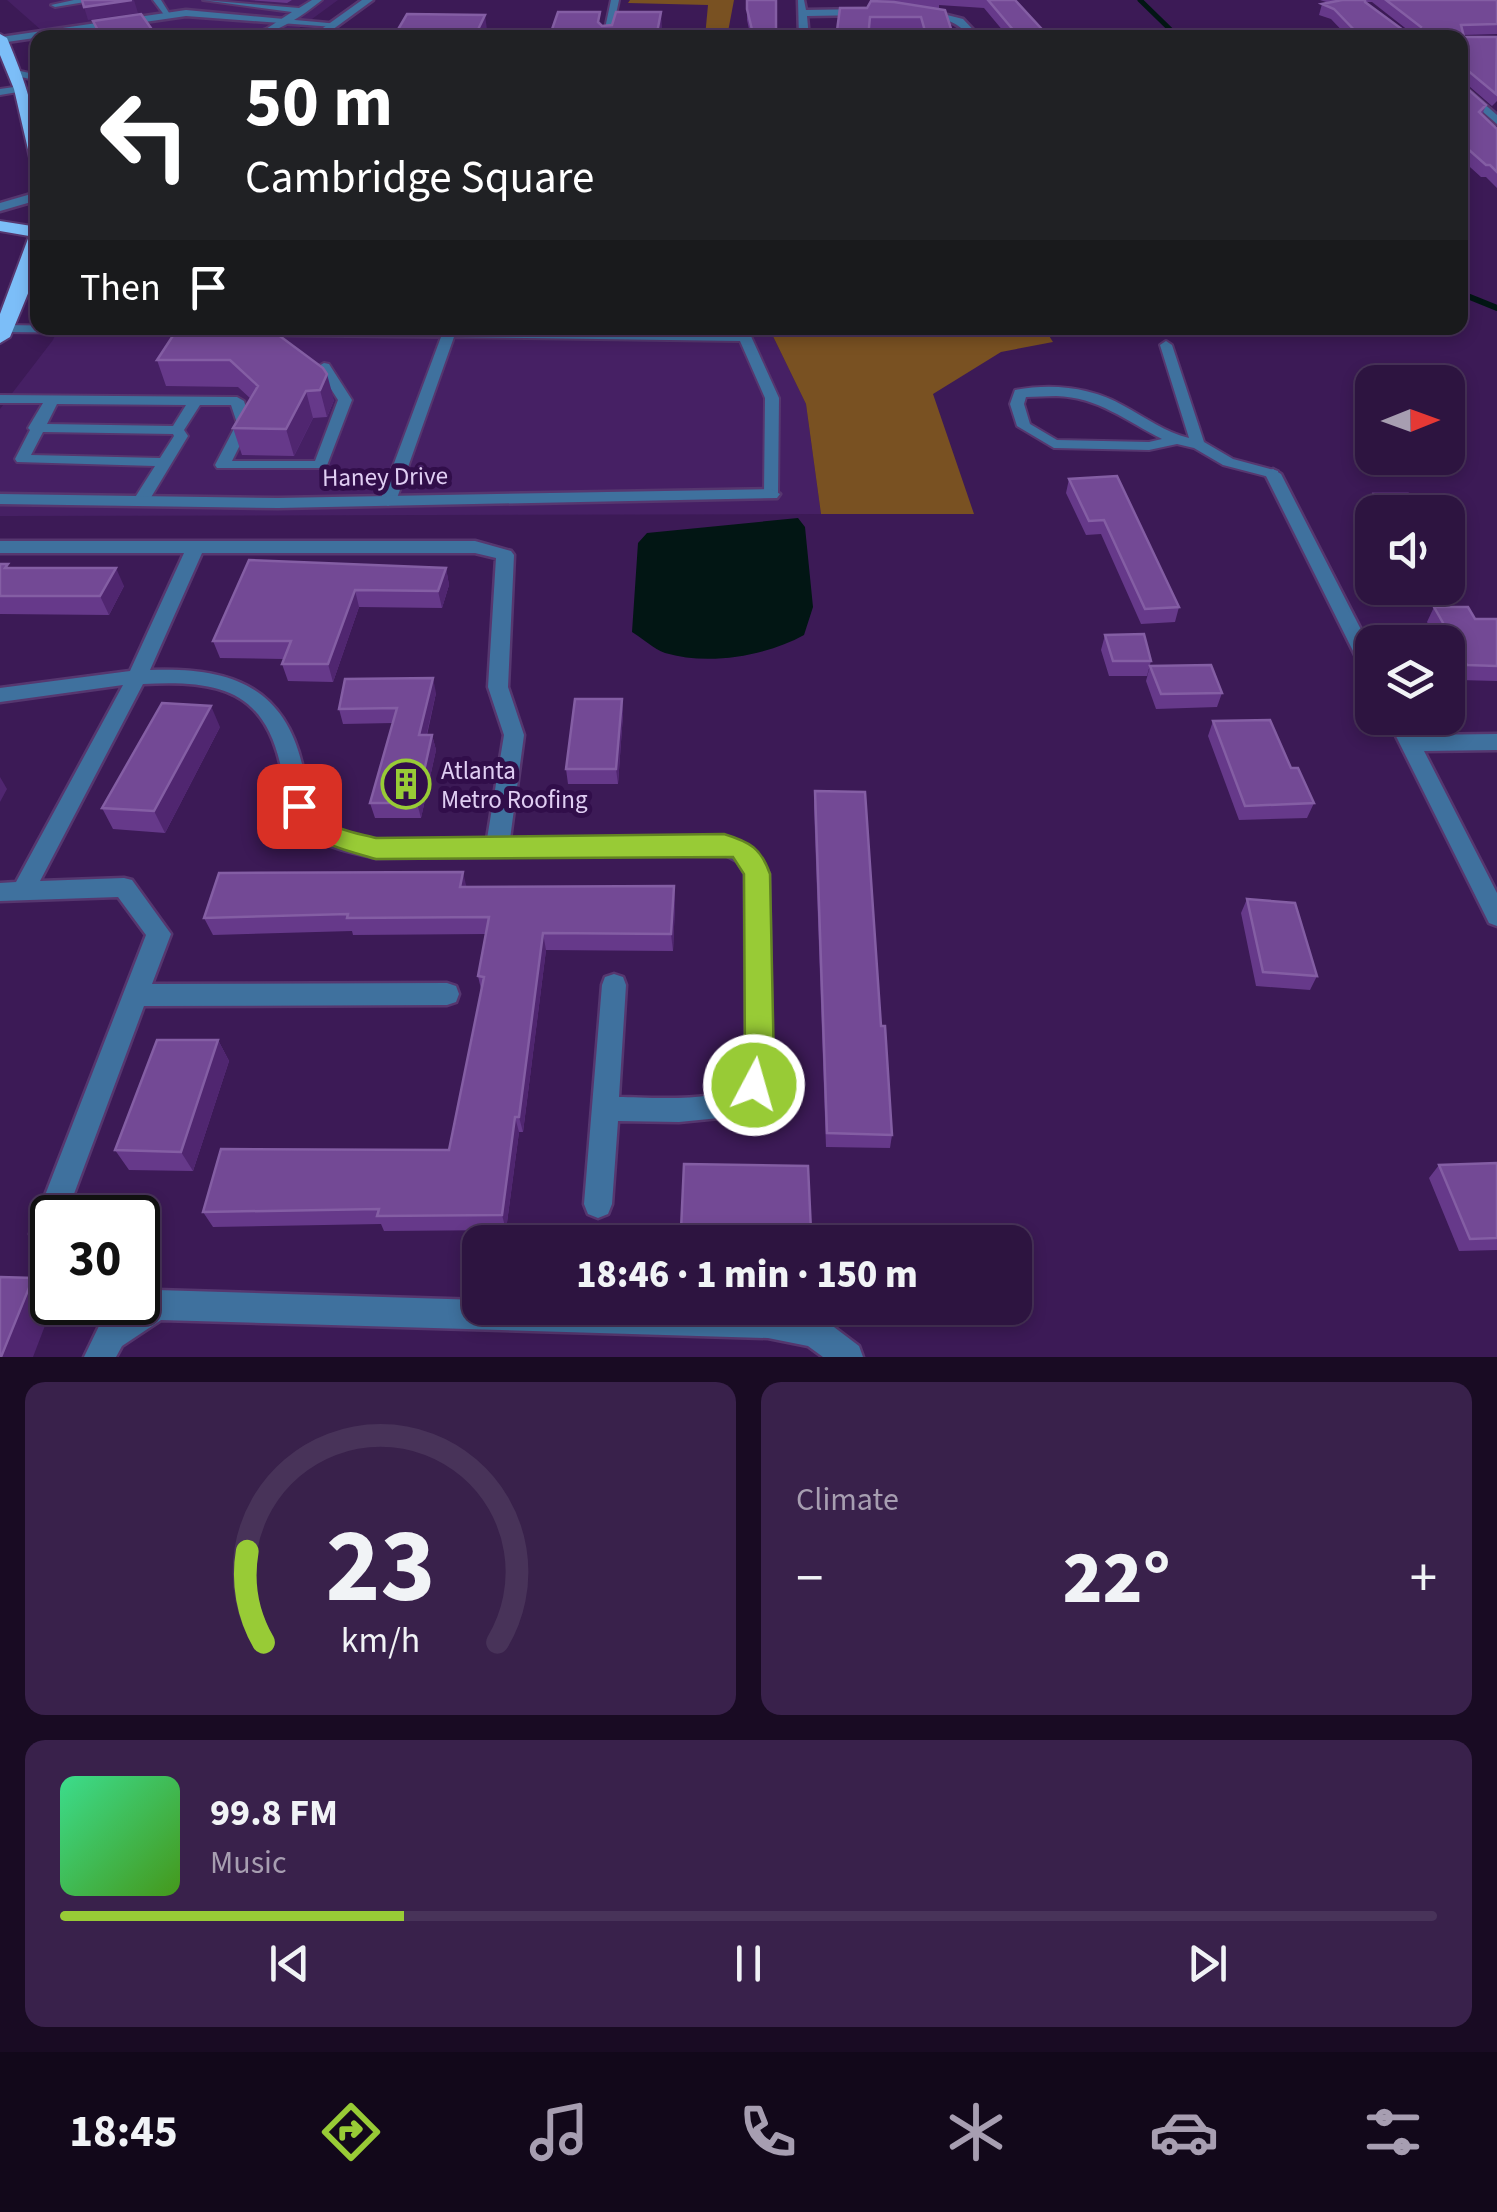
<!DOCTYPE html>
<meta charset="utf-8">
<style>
body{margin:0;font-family:"Source Sans 3",sans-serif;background:#39214b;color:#f1f3f6;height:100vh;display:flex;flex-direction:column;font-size:38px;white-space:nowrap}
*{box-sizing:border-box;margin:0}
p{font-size:32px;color:#a79eb1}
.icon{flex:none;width:55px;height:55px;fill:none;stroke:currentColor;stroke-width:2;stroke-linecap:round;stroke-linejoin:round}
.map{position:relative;height:1357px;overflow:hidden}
.details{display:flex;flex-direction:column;gap:25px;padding:25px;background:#190b23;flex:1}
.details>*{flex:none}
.banner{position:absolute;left:30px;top:30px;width:1438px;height:305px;border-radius:20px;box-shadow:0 5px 15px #0003,0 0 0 2px #483359;background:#202124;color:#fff;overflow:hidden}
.needle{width:65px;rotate:89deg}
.controls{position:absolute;left:1355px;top:365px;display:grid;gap:20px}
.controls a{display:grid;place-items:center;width:110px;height:110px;border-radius:20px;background:#2d1440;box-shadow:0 5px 15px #0003,0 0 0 2px #483359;font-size:50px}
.speed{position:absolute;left:30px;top:1195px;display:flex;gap:20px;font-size:50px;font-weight:700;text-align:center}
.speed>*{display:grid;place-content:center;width:130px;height:130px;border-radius:50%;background:#2d1440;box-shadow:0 5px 15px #0003,0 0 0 2px #483359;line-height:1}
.speed .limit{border:5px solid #111;border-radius:15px;background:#fff;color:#111}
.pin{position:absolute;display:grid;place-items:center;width:85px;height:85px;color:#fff;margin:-42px;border-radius:20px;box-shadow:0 5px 15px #0006}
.me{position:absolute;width:110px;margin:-55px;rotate:6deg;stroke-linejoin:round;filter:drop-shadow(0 0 8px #0008)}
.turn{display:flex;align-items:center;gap:35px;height:210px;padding:0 50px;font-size:45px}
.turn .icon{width:130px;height:130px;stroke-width:2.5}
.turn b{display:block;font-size:70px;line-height:85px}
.then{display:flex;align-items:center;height:95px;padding:0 50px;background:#0003;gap:20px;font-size:38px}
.big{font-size:75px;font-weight:800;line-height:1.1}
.details .widget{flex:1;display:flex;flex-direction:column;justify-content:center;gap:15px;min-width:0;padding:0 35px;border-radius:20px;background:#39214b}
.details .dial{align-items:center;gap:0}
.dial svg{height:260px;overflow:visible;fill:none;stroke:#483359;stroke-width:7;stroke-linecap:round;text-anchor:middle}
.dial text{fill:#f1f3f6;stroke:none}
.song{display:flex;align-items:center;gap:30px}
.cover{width:120px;height:120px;border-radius:15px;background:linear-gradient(135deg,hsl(150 70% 55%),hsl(100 70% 35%))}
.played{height:10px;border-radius:5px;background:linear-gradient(90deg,#98cb36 25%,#483359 25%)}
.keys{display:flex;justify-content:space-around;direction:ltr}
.heat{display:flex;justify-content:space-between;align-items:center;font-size:55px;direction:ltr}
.details .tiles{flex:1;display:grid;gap:25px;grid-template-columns:1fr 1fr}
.widget:last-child{grid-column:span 2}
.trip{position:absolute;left:462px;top:1225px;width:570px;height:100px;border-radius:20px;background:#2d1440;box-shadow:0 5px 15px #0003,0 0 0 2px #483359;font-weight:800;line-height:100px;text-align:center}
.dock{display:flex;height:160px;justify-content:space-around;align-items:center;background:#12081a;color:#a79eb1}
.dock .icon{width:70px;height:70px}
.dock .on{color:#98cb36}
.dock b{font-size:45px;color:#f1f3f6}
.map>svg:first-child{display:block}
.built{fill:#462064}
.forest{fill:#795122}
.water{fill:#021614}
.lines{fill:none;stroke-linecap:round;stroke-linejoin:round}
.stream-far1{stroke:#021614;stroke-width:5}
.stream{stroke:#021614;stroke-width:6}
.service-casing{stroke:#56376f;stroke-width:4}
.minor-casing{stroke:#56376f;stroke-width:5}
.tertiary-casing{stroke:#56376f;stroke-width:5}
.trunk-casing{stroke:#56376f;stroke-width:4}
.service{fill:#3f719e;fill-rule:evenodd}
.minor{fill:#3f719e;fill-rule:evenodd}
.tertiary{fill:#3f719e;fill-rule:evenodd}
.trunk{fill:#7cbef8;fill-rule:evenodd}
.wall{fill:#66398a;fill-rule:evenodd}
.shaded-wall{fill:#502670}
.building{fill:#734995;stroke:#845ea4;stroke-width:2.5}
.route{fill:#98cb36;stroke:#638423;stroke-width:2.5}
.labels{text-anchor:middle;stroke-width:10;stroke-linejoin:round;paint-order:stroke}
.street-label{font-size:25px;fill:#e0cef3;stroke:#310e4a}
.poi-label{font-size:25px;fill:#e0cef3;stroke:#310e4a;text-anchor:start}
</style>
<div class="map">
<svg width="1497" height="1357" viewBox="0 0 1497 1357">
<rect width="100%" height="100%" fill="#3c1a56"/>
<path class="built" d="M7,0H338L286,38L49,37Z
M58,328H769L806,404L821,514L0,516V409L53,340Z"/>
<path class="forest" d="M630,0H734L727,37H705L708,5L628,3Z
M769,328H1044L1053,342L1001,352L933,394L974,514H821L806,404Z"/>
<path class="water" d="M798,518L805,527L813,607L804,635C766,656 709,666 665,653C654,649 642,638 632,632L638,543L647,533Z"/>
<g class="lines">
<path class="stream-far1" d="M1140,0L1179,38"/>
<path class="stream" d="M1460,293L1497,308"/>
<g class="service-casing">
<path id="service" d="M74,0H97L55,7L51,5Z
M153,0H161L171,16H165Z
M203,0L299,8L312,0H322C297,20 270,38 237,38L266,29L292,12Z
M611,0H619L611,38H603Z
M16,70L38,75V81L13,75L11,73Z
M21,86L26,89L24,91L0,95V89Z
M5,325L204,328L205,330L199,334L1,332L0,327Z
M246,328L750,334L779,398L778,494L771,498L764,494L765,398L740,341L454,337L396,501L388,506L380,501L441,337L250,335L246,334Z
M1166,341L1172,345L1204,442L1233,459L1278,471V477L1273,478L1223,465L1194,448L1177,444L1149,450L1054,448L1017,426L1010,404L1015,390C1052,383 1091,387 1124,406C1146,418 1165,432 1189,438L1160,345ZM1056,396C1098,397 1126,421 1162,439L1149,442L1057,440L1030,424L1024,404L1026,397Z
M324,363L329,364L352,400L326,468H217L215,465L237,423L231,405H200L184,430L188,436L150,499L142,504L134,499L155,466L17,462L15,459L30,430L28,428L43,403H0V395L237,397L244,401L251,423L232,461H315L338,400L317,367ZM57,404L186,405L173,426L47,424ZM43,432L173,434L174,436L160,458L31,455Z"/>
</g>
<g class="minor-casing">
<path id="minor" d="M798,0H804L806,10L865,9L870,12L865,15L807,16L809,38H799Z
M919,8L963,19L981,38H971C957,19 937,17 916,13Z
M186,10L339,24L334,27L186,16L0,43L1,37Z
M1460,83L1497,115V124L1460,92Z
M38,192V200L0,211V203Z
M1273,469L1281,474L1372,651V676L1362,669L1265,474Z
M771,489L780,494L777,498L278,508L0,504V494L278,498Z
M0,541H475L511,551L514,555L508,687L524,735L510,839L724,836C748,843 758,851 769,874L772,1066L761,1096L745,1110L719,1118L679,1122L618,1121L612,1204L608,1214L598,1218L588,1214L584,1204L602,985L605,977L614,974L623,977L626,985L619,1097C645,1097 724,1104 741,1082C744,1077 745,1071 746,1066L745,874L737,861L724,854L376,858C352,852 323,848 304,829C289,814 286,793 282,772C266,690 220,680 143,684L40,881L124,878L132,880L171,934L152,984L447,983L456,986L459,994L456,1002L447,1005L144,1006L65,1218H52V1245L44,1248L34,1244L30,1234L146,935L118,897L0,901V883L16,882L123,685L0,702V688L130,671L184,553H0ZM202,553H475L496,558L488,687L504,735L487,839C441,839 368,850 329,824C307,810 307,787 302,764C283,684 226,667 150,670Z
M1387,718H1407L1416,735L1497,734V750L1424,751L1497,893V926L1489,923Z
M157,1290L480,1300V1308H768L826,1321L859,1346L863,1357H823L808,1346L768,1338L161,1320L122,1346L116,1357H84L100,1324Z"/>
</g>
<g class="tertiary-casing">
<path id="tertiary" d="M362,0H373L321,38H309Z"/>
</g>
<g class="trunk-casing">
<path id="trunk" d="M0,34L7,38C25,81 38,116 38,163L30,158L14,89L0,55Z
M0,221L38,227L36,274L10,337L0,343V314L29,236L0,231Z"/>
</g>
<use href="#service" class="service"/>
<use href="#minor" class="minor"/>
<use href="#tertiary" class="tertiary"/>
<use href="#trunk" class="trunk"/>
</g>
<path class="wall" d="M249,0H292L287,3Z
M747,0L776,38H751L747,20Z
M876,0H1015L1050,38H1009L984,8L939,5V9L954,38H921L920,32H869L867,8Z
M1320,0H1497V34L1463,35L1464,37H1497V101L1492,106L1462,80V84L1486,105L1482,115L1497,129V188L1486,177H1481L1460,158V38H1349L1331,19L1319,15L1322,4L1329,3ZM1365,2H1372L1409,31L1403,30Z
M269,328L334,400L327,417L313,418L294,456L242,455L233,428L251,399L238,387L166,386L157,360Z
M1069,479L1179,607L1175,622L1141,624L1101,534L1086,535L1066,493Z
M1374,494L1420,512H1372V516L1368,508Z
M249,560L446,568L449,585L442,608L359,607L333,682L288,681L282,664L284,659L220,658L213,641Z
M0,564L10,568L124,586L109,615L0,614Z
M1434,607L1475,619H1497V681L1459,680L1448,658V642H1439L1427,622Z
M1105,635L1151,661L1147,676H1109L1101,650Z
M1150,666L1222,693L1217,707L1156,709L1146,681Z
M436,693L427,735H432L436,750L421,818H375L370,803L393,723L343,724L339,709Z
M622,699L623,714L618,784H568L566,769Z
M1213,721L1314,803L1307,818L1239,820L1208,736Z
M220,727L165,833L113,829L102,808Z
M815,791L892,1135L890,1148L826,1147L814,806Z
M674,886L675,903L673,951L546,950L523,1132H519L506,1230L384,1231L381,1224L213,1227L203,1212L449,1150L481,989L478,976L486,934L353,935L352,931L213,935L204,918L466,887Z
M1247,899L1317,976L1310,990L1256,986L1241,913Z
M218,1040L229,1061L193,1171L129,1170L115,1150Z
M1497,1163V1250L1459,1251L1429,1178L1439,1165Z
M681,1230L811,1231L810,1242H682Z"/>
<path class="shaded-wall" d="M134,0L138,13L88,20L84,7Z
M661,12L662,28L660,38H656Z
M485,15L487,30L483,38H474Z
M327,374L334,400L327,417L320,390Z
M306,391L313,418L294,456L286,429Z
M116,568L124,586L109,615L100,596Z
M446,568L449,585L442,608L438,591Z
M355,590L359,607L333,682L328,664Z
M433,678L436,693L423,750L419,735Z
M622,699L623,714L618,784L616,769Z
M211,706L220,727L165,833L154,811Z
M432,735L436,750L421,818L417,803Z
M0,777L7,789L0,802Z
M463,872L467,889L460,887Z
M674,886L675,903L673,951L671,934Z
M543,933L546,950L523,1132L519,1117Z
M218,1040L229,1061L193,1171L181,1152Z
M515,1117L519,1132L506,1230L502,1215Z
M33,1278L54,1302L33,1357H1Z"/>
<path class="building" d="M82,0H132L84,7Z
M747,0H776V38H754L747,9Z
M988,0H1015L1050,38H1020Z
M1342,0H1365V2L1403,30L1418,31L1421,27L1386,0H1497V24L1461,25L1464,37H1497L1496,94L1466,69H1461L1462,84L1486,105L1479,112L1497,129V172L1490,165H1486L1460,142V38H1362L1334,9L1322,4Z
M871,1L894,2L945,10L954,38H927L921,17H870L868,38H836L840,8H867Z
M558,12H600L598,22L602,26L612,25L616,12H661L656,38H549Z
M141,14L158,38H102L93,21Z
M407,14L485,15L474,38H393Z
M178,328H269L323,368L327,374L320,390L306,391L286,429L233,428L258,386L230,360H157Z
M1117,476L1179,607L1145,609L1104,520L1089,521L1069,479Z
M1374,494H1408L1420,512H1385Z
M249,560L446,568L438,591L355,590L328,664H282L291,641H213Z
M0,564H8L5,568H116L100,596H0Z
M1434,607H1468L1475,619H1497V666L1467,665Z
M1144,634L1151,661H1113L1105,635Z
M1211,665L1222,693L1161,694L1150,666Z
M433,678L419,735H432L417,803H370L397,708L339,709L345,679Z
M575,699H622L616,769H566Z
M162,703L211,706L154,811L102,808Z
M1270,720L1291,768H1298L1314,803L1245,806L1213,721Z
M815,791L865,792L881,1026H885L892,1135L827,1133Z
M463,872L460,887L674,886L671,934L543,933L519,1117H515L502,1215L377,1216L379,1209L203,1212L221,1149L449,1150L484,977L478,976L489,917L347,918L348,914L204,918L219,873Z
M1247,899L1295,903L1317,976L1263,972Z
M157,1040H218L181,1152L115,1150Z
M1497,1163V1238L1470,1239L1439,1165Z
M684,1164L808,1166L811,1231L681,1230Z
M0,1277L33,1278L1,1357H0Z"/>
<path class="route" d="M299,797C311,801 313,810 323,818C338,831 357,833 376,838L724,834C750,842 761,848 770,874L774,1066L765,1095L754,1099L744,1095L739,1085L745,1066L744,874L733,857L376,859C338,848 307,843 286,806L290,799Z"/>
<defs>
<g id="building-ring" transform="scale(2.5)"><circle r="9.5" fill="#310e4a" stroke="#98cb36" stroke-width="1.5"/><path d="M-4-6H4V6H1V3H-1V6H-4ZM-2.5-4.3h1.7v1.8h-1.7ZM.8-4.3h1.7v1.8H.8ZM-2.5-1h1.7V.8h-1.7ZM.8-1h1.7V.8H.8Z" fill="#98cb36"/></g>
</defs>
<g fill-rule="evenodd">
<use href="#building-ring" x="406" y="784"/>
</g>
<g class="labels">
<g class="street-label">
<text transform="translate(385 476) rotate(-1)" y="9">Haney Drive</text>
</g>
<g class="poi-label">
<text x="441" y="779">Atlanta<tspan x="441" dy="29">Metro Roofing</tspan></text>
</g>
</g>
</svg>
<div class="controls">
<a><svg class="needle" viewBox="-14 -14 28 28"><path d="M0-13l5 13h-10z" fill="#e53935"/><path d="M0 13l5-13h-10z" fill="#a79eb1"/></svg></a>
<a><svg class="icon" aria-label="sound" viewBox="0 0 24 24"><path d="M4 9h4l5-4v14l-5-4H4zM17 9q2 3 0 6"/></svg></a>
<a><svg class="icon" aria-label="layers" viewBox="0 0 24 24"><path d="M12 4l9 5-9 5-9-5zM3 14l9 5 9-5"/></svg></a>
</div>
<div class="speed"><div class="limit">30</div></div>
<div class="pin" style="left:299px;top:806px;background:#d93025"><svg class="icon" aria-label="arrive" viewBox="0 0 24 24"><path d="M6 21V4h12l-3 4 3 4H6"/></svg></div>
<svg class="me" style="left:754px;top:1085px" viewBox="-20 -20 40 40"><circle r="17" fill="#98cb36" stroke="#fff" stroke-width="3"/><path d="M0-11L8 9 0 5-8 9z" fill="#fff"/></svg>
<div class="trip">18:46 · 1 min · 150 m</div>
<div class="banner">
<div class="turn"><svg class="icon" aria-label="left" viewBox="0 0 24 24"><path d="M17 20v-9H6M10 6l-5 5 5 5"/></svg><div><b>50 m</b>Cambridge Square</div></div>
<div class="then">Then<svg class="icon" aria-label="arrive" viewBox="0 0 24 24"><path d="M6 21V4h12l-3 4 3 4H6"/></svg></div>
</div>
</div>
<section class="details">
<div class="tiles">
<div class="widget dial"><svg viewBox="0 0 100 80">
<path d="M14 69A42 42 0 1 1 86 69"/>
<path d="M14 69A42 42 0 0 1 9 41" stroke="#98cb36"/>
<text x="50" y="56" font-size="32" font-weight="700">23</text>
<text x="50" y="72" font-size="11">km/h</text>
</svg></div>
<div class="widget"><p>Climate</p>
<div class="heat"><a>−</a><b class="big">22°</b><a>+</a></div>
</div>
<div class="widget">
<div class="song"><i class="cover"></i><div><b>99.8 FM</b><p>Music</p></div></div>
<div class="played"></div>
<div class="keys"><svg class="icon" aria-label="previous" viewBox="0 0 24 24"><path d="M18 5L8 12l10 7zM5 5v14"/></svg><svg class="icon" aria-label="pause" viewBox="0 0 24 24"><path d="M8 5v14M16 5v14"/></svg><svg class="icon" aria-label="next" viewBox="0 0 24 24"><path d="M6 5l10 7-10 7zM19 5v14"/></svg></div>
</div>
</div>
</section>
<nav class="dock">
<b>18:45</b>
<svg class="icon on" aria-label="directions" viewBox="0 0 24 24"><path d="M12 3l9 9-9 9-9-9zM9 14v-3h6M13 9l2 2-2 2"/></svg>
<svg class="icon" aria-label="music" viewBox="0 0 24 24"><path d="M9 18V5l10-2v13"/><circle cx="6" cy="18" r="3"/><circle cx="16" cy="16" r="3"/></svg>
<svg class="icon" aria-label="phone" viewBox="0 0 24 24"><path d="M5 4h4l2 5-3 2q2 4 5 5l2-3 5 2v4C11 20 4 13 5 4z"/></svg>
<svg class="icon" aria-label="climate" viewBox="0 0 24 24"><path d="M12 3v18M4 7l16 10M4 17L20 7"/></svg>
<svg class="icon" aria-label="car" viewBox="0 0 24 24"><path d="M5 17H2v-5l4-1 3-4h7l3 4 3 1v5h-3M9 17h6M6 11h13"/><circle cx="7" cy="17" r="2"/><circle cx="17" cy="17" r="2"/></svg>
<svg class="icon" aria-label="filters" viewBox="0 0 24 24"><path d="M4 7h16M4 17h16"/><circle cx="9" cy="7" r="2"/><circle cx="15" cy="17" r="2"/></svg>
</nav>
